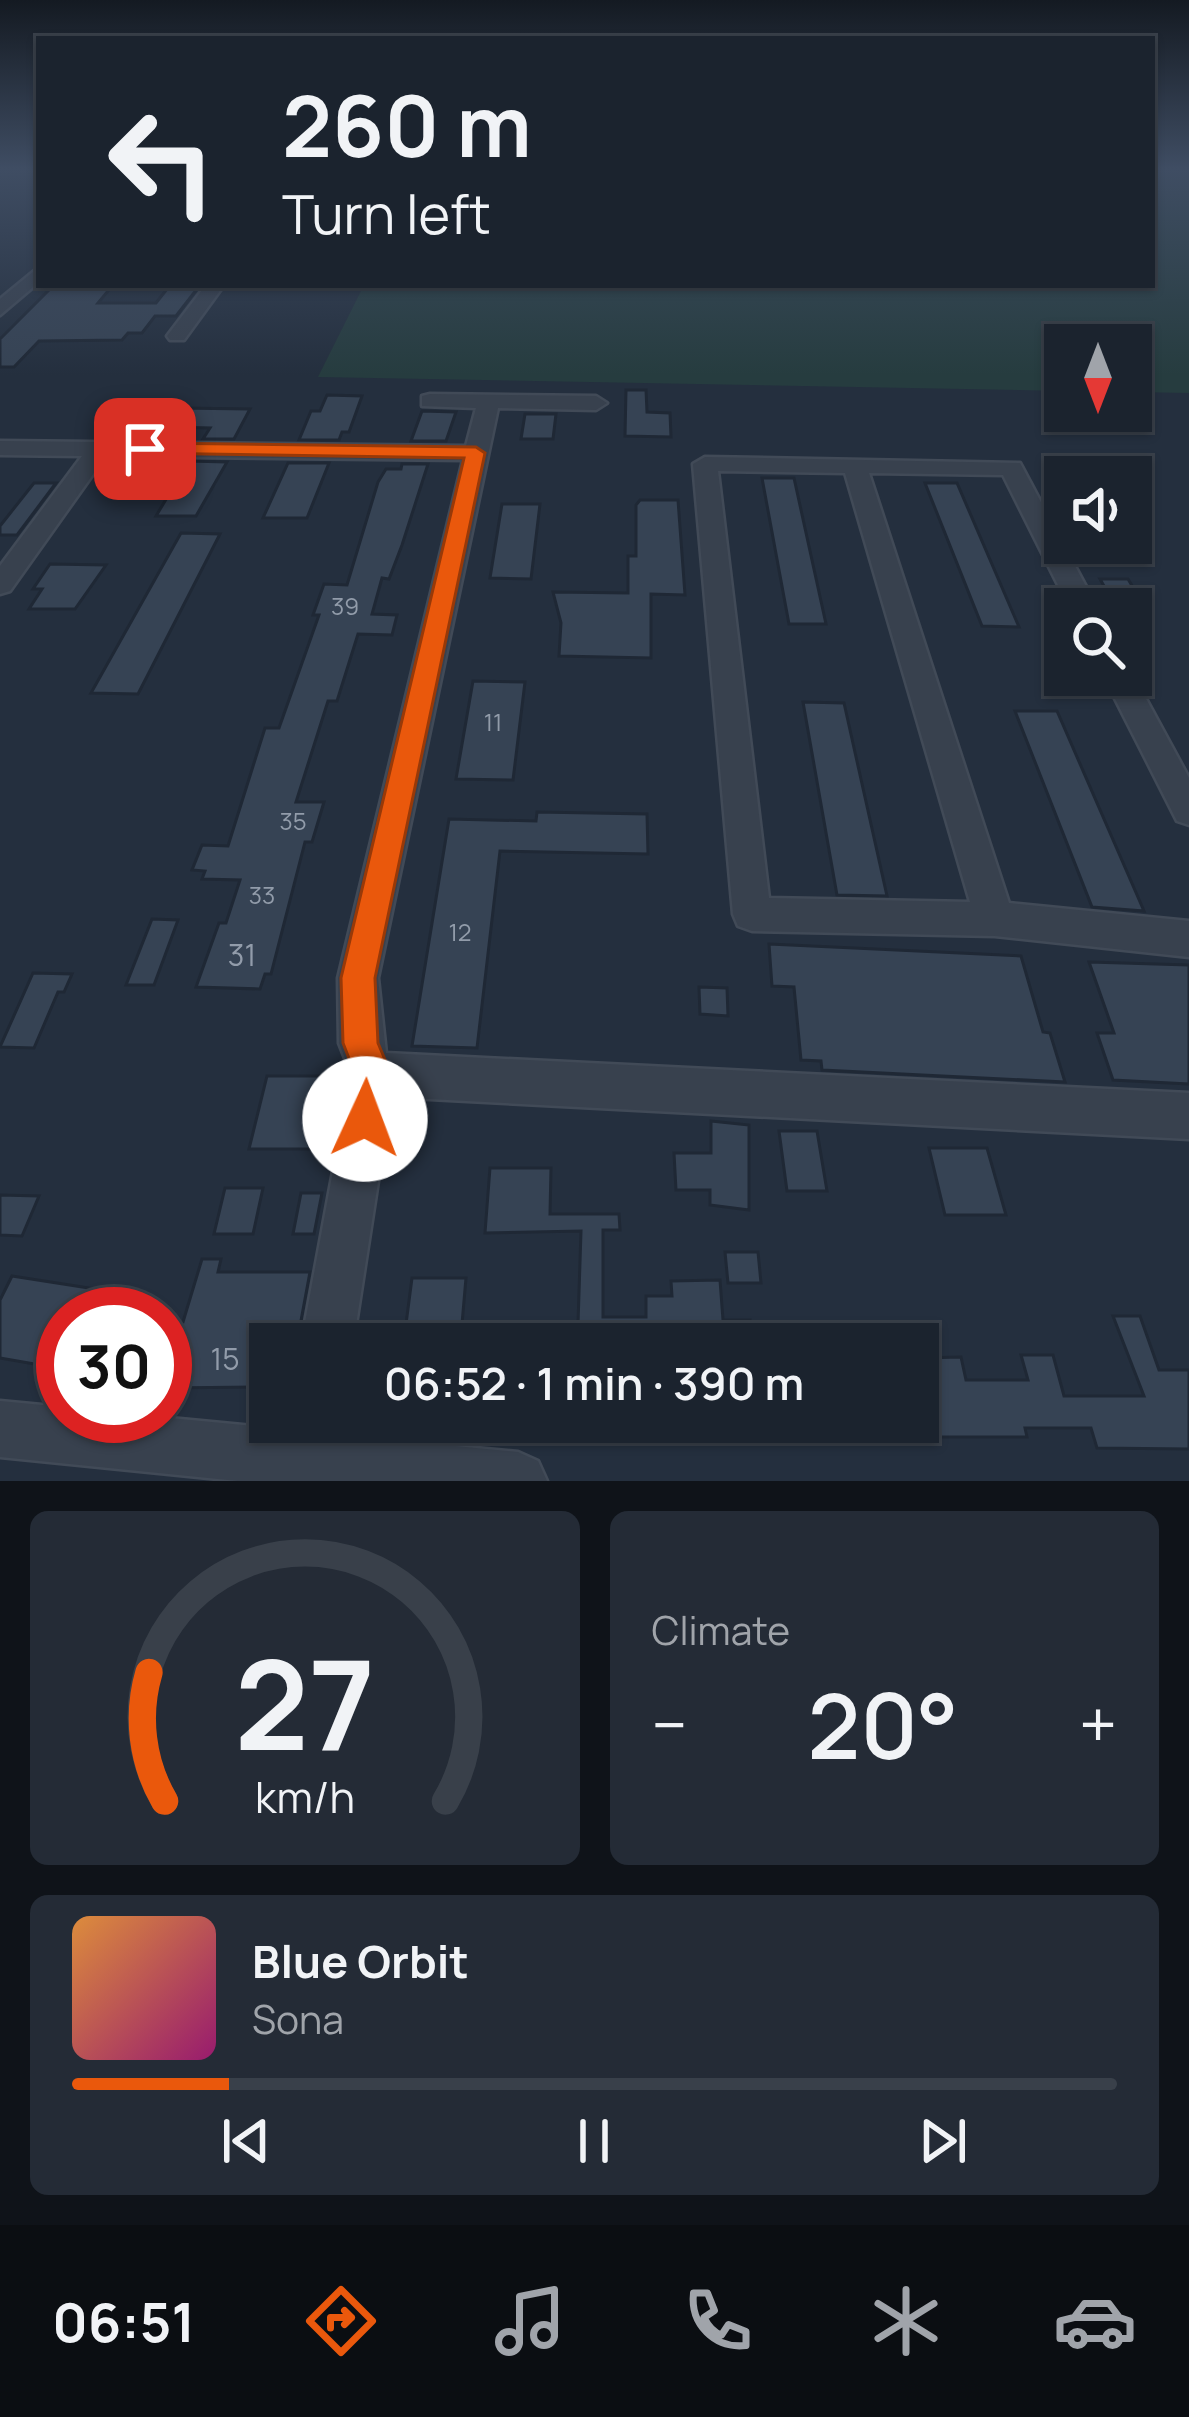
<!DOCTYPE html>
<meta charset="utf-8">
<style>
body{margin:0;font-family:Manrope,sans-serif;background:#242b36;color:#f1f3f6;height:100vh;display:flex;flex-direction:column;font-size:45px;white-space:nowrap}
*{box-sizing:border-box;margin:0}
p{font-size:39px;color:#a0a4aa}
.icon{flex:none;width:66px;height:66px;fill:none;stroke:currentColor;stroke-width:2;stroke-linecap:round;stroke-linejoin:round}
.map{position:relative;height:1481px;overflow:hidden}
.panel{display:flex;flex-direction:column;gap:30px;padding:30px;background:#0f1319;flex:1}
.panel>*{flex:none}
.guide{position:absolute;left:36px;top:36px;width:1119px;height:252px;border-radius:0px;box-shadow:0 3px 9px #0004,0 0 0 3px #39404a;background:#1b232e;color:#f1f3f6;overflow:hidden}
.needle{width:78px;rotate:180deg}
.buttons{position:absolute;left:1044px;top:324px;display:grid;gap:24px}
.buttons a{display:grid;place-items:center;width:108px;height:108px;border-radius:0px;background:#1b232e;box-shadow:0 3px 9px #0004,0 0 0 3px #39404a;font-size:60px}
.speed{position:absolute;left:36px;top:1287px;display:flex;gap:24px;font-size:60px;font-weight:700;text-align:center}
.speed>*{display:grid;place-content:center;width:156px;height:156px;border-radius:50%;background:#1b232e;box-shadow:0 3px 9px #0004,0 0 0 3px #39404a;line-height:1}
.speed .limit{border:18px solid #d22;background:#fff;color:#111}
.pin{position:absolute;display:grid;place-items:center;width:102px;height:102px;color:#fff;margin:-51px;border-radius:24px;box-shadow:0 6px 18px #0006}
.me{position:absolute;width:132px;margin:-66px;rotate:2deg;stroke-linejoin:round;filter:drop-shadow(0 0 9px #0008)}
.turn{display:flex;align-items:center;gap:42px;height:252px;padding:0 48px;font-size:54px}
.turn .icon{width:156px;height:156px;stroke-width:2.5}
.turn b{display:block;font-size:84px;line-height:102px}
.big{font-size:90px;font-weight:600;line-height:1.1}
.panel .widget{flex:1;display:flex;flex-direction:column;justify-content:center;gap:18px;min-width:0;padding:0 42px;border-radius:18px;background:#242b36}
.panel .dial{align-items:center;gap:0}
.dial svg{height:312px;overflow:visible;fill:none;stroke:#39404a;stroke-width:7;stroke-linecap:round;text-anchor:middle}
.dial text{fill:#f1f3f6;stroke:none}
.song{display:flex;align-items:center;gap:36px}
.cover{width:144px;height:144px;border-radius:18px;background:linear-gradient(135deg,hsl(30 70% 55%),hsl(320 70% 35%))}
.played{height:12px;border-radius:6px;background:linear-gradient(90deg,#ea580c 15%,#39404a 15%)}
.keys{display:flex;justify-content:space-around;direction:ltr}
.heat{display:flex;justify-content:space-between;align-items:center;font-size:66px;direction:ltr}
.panel .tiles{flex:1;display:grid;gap:30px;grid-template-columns:1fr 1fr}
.widget:last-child{grid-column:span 2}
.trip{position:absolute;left:249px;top:1323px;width:690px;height:120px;border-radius:0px;background:#1b232e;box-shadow:0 3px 9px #0004,0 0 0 3px #39404a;font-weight:600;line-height:120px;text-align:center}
.menu{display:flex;height:192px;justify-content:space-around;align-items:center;background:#0b0e12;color:#a0a4aa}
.menu .icon{width:84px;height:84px}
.menu .on{color:#ea580c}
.menu b{font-size:54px;color:#f1f3f6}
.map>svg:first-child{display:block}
.green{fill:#263c3f}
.building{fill:#364354;stroke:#1f2835;stroke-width:3}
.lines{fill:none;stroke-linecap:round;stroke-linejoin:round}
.minor-casing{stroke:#414a57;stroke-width:5}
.minor{fill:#38414e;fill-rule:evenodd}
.route{fill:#ea580c;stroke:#983908;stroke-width:3}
.labels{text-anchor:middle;stroke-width:12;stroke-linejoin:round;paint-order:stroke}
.number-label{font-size:24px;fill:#929caa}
.near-number-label{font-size:30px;fill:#929caa}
</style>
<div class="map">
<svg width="1189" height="1481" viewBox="0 0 1189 1481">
<rect width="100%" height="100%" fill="#242f3e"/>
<path class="green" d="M1152,167H1189V393L1131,392V345H1065V391L318,377L364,285H1152Z"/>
<path class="building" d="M54,285H113L98,303H156L167,289H197L176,316H155L142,333H128L122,340L39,341L14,367H0V339Z
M626,390H646L647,412L670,413L671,437L625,436Z
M327,395L362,396L349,432H342L339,440H299L311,411H320Z
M178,408L250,409L234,439H203L210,428L165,427Z
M422,411L456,412L446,441H411Z
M525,414H556L553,439H521Z
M189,461L227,462L196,516H156Z
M288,463H329L307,518H263Z
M402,464H428L402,545L389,579L382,578L372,614L397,615L392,635L358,634L337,701H328L296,802H324L312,842H305L271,974H265L260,989L196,987L219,923H226L240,880L202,879L205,871L192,870L202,845L228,846L265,728H279L319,615H313L324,584L347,585L378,482L386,469H401Z
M762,478H794L826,624H789Z
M34,483H56L17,535H0V526Z
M925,483H957L1019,627L982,626Z
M640,500H678L685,595L651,594V658L559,656L561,623L553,592L628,593V556H636V505Z
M502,504H540L531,579L490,578Z
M181,533L220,534L138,694L91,693Z
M50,564L106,565L75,609H29L42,589H33Z
M1100,579H1128L1146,609H1117Z
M473,681L525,682L513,780L456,779Z
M803,702L844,703L887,896L837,895Z
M1015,711H1057L1144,911L1092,907Z
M537,812L647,814L648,854L500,851L477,1048L412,1046L449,819L536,821Z
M152,919L178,920L154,985H126Z
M769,944L1021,956L1043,1032L1050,1033L1065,1082L822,1070L821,1061L801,1060L794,987L772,986Z
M1089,962L1189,965V1084L1113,1080L1097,1033H1114Z
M33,973L72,974L64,992H58L34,1048L0,1047Z
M699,987L727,988L728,1016L700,1014Z
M267,1076H326L311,1149H249Z
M711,1121L749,1125V1210L710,1205V1190H676L674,1153H711Z
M779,1131H817L827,1191H787Z
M929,1148H987L1006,1215H945Z
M490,1168H551L550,1214H619L620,1230H603V1317H646V1296H672L671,1281L720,1280L723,1320H750L752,1344H536L537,1325L578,1324L581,1231L485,1233Z
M225,1188H263L253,1234H214Z
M301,1193H322L314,1234H293Z
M0,1195L39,1196L22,1236L0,1235Z
M725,1252H758L761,1283H728Z
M202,1259H221L218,1272H310L300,1326H272L260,1387L165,1388V1322H183Z
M12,1276L140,1296L133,1314H63V1369L0,1358V1300Z
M412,1278H466L462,1324H406Z
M1113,1316H1140L1159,1370H1189V1449L1097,1448L1091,1428H1025L1027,1437H936L920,1358L961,1357L966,1380H1028L1021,1355H1053L1064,1396H1144Z"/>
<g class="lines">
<g class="minor-casing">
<path id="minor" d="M39,267V282L0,315V299Z
M206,285H224L184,340H170L167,336Z
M430,394L596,396L607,403L596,410L498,408L378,978L386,1053L1189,1093V1139L391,1097L353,1344H301L351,1074L339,1043L338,978L463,460L106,456L10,591L0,594V566L82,456L0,455V441L466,446L476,408L422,406V396Z
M705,457L1020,463L1098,609H1070L1003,475L869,473L1009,903L1189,921V957L995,936L752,931L738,926L733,914L693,464ZM718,471L845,473L970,902L769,898Z
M1131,671L1189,778V825L1177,821L1103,675H1131Z
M0,1401L63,1407V1416H149L285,1429L286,1422H342L339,1435L518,1452L538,1461L547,1481H238L0,1457Z"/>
</g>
<use href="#minor" class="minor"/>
</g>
<linearGradient id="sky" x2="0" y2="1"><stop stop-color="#141a22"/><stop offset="0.45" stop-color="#3f4d63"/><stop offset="1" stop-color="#3f4d63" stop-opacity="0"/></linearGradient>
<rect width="1189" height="375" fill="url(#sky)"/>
<path class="route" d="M145,443L476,447L485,453L375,978L378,1043L391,1074L379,1132L365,1138L352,1132L347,1119L355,1074L343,1043L341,978L464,458L138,453V445Z"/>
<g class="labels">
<g class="number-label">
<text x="345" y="615">39</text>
<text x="493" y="731">11</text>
<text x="293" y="830">35</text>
<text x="262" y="904">33</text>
<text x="460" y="941">12</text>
</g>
<g class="near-number-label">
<text x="242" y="966">31</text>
<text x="225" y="1370">15</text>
</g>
</g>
</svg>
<div class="buttons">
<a><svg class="needle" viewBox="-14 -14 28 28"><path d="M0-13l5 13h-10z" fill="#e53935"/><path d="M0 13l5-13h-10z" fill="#a0a4aa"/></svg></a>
<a><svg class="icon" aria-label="sound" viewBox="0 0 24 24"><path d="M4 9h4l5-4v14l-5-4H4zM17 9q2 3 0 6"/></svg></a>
<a><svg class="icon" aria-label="search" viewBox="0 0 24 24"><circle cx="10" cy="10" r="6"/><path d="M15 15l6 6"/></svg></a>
</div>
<div class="speed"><div class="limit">30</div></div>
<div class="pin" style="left:145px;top:449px;background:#d93025"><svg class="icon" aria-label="arrive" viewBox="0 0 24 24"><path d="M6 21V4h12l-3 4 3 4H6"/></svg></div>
<svg class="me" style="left:365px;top:1119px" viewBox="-20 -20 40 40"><circle r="19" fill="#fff"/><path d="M0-13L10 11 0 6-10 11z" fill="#ea580c"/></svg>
<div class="trip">06:52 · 1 min · 390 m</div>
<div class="guide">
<div class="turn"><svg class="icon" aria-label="left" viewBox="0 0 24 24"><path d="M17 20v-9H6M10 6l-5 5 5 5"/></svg><div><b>260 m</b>Turn left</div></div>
</div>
</div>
<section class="panel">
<div class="tiles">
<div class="widget dial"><svg viewBox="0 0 100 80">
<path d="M14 69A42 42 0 1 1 86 69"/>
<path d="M14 69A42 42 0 0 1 10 36" stroke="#ea580c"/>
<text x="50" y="56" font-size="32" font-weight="700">27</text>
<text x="50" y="72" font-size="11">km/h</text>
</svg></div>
<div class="widget"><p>Climate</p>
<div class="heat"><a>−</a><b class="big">20°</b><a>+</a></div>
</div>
<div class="widget">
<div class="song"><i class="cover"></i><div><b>Blue Orbit</b><p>Sona</p></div></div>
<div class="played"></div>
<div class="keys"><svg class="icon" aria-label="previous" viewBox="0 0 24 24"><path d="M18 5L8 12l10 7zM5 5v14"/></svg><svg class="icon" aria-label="pause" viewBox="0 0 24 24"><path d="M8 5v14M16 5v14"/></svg><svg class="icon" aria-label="next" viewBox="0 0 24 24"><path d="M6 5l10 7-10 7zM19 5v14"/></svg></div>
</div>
</div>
</section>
<nav class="menu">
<b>06:51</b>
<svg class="icon on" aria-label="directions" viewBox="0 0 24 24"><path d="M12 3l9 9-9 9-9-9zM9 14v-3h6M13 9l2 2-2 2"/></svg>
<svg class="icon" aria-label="music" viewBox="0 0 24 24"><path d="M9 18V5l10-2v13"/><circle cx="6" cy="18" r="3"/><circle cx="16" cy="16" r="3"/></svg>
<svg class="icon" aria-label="phone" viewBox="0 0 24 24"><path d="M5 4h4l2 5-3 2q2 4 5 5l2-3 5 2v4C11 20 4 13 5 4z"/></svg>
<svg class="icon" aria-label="climate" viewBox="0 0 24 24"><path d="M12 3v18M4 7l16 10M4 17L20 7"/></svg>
<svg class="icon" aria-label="car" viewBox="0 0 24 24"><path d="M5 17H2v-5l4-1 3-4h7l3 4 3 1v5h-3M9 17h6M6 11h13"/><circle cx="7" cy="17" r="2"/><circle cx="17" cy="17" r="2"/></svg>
</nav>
